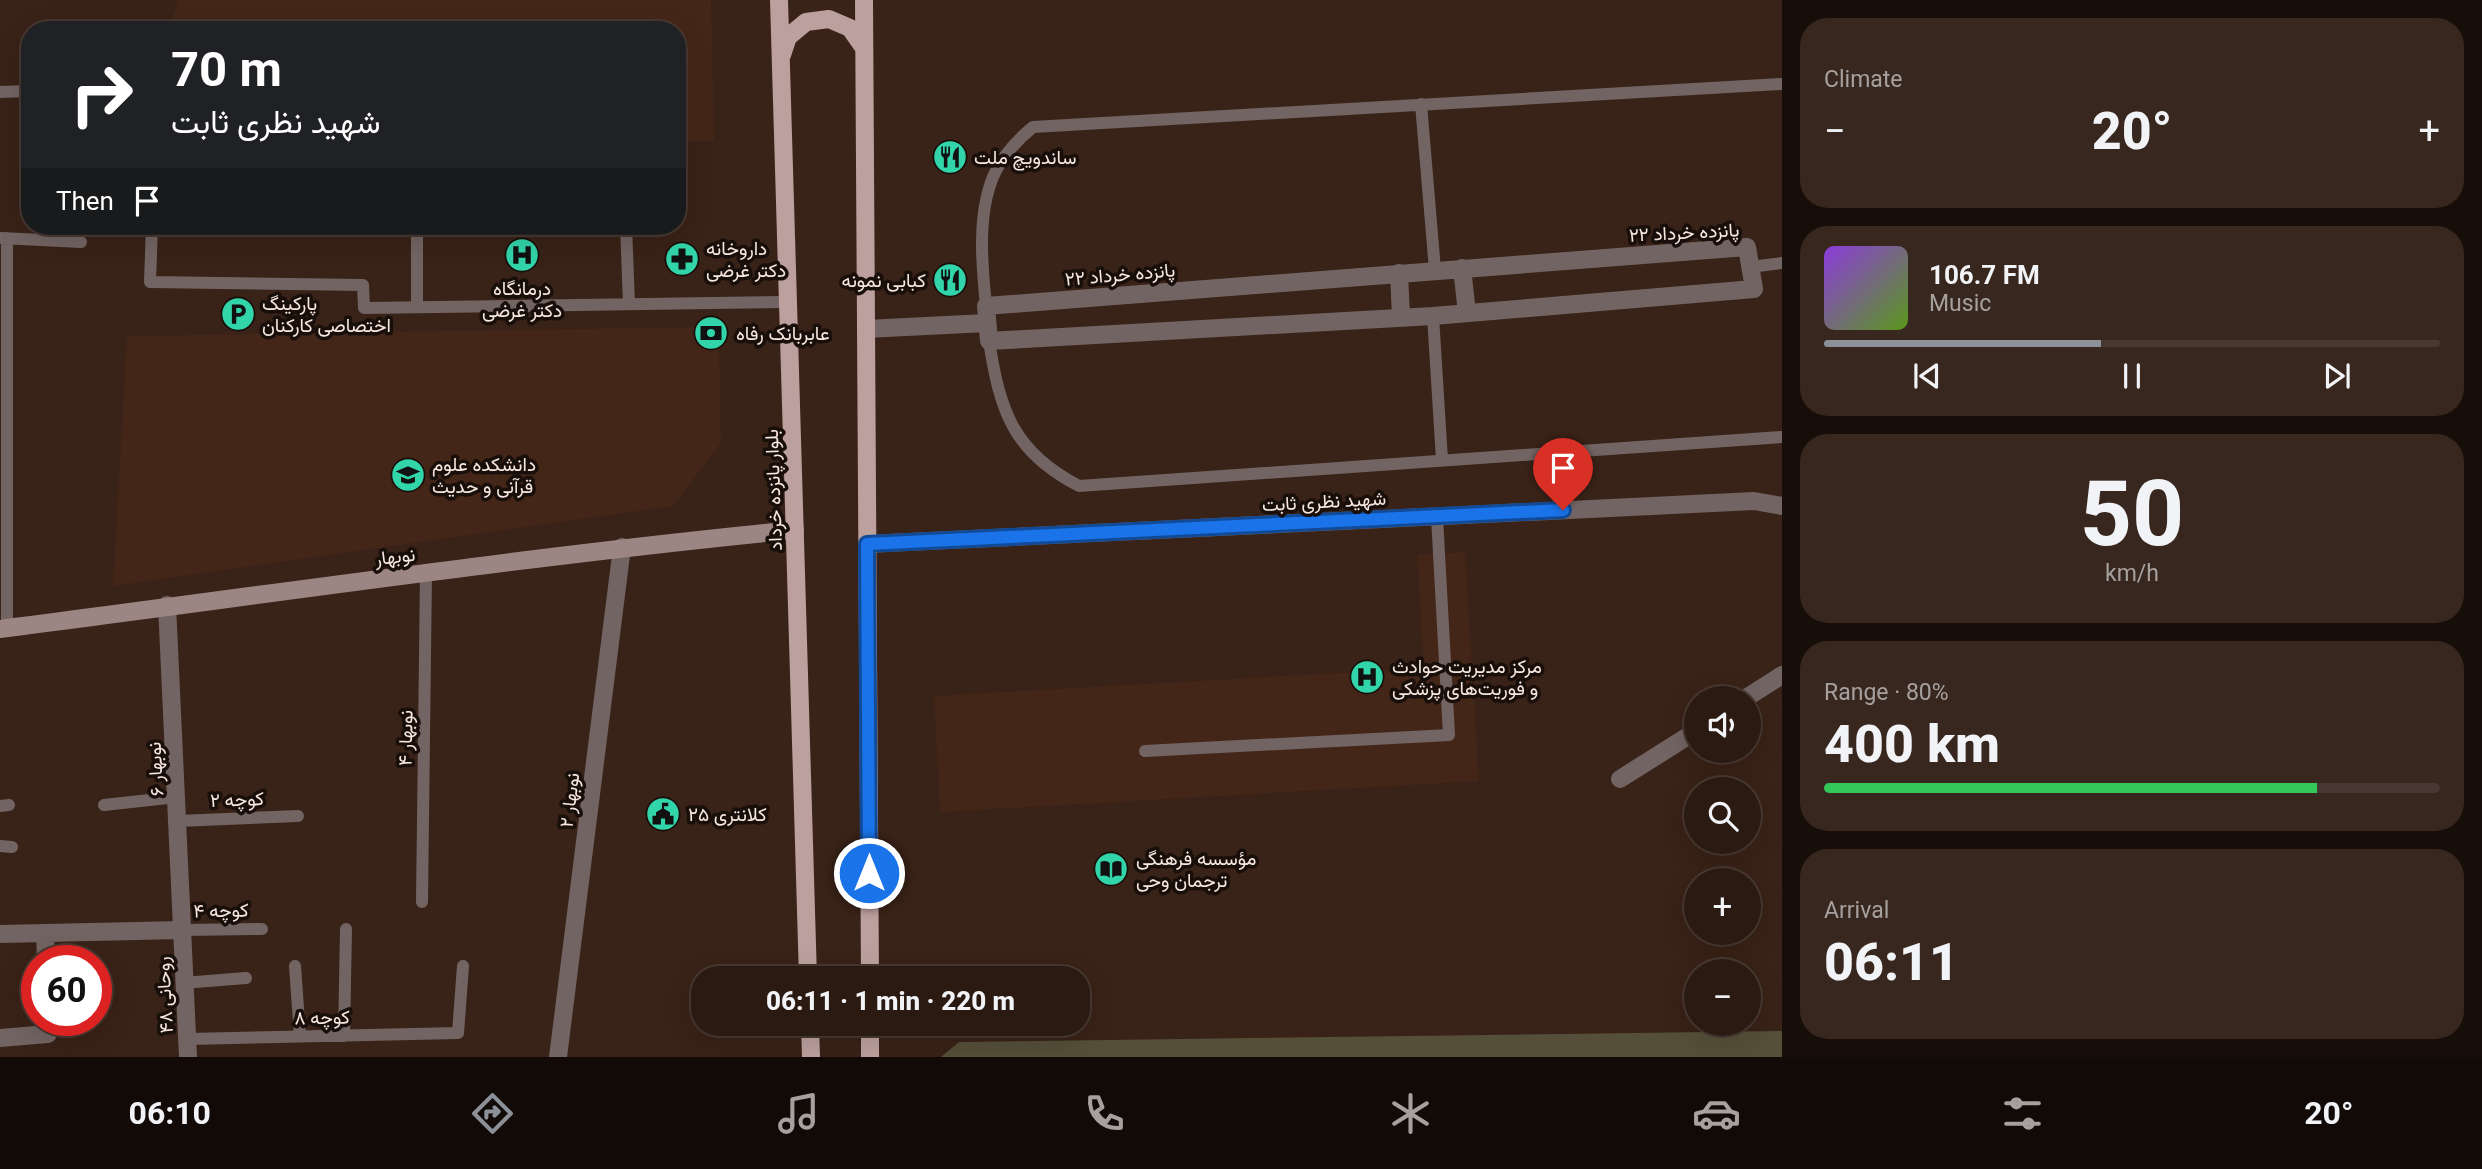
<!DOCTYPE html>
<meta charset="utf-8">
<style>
body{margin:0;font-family:Roboto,Vazirmatn,sans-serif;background:#37271f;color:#f1f3f6;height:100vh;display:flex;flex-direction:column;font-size:26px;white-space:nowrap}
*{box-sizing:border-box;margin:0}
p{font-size:23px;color:#a6a19f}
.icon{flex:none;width:38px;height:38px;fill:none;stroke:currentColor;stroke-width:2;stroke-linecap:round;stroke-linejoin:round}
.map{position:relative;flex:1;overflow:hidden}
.side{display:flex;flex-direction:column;gap:18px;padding:18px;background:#180e09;width:700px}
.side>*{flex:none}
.hud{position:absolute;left:21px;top:21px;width:665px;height:214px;border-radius:28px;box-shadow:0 7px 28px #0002,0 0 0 2px #473831;background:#202124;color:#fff;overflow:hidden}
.buttons{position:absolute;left:1684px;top:686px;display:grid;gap:14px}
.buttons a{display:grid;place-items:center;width:77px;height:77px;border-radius:50%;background:#2b1a11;box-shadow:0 7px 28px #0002,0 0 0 2px #473831;font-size:35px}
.speed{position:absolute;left:21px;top:945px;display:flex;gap:14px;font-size:35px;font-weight:700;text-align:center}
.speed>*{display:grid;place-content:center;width:91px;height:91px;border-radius:50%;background:#2b1a11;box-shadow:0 7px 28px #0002,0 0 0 2px #473831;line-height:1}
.speed .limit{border:10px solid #d22;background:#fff;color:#111}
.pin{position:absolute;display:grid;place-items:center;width:60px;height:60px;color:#fff;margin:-72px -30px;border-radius:50% 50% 50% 0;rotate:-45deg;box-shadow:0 0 7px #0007}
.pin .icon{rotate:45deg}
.me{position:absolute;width:77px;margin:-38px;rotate:0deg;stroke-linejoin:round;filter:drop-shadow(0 0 5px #0008)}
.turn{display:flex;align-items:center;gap:24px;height:147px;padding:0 35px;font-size:32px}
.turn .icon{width:91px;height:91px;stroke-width:2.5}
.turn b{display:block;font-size:49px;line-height:60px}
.then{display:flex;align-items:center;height:66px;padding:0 35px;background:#0003;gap:14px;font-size:26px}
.big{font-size:52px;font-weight:800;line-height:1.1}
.side .tile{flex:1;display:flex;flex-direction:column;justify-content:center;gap:10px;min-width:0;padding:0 24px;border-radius:28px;background:#37271f}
.side .dial{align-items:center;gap:0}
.dial b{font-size:91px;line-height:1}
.song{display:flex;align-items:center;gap:21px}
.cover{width:84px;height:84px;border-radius:10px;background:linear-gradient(135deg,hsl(270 70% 55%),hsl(90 70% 35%))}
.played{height:7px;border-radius:4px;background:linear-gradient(90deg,#8c9099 45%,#473831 45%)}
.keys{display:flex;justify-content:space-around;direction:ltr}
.heat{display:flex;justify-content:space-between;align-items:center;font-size:38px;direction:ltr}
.charge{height:10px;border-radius:5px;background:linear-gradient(90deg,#34c759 80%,#473831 0)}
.trip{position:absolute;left:691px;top:966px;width:399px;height:70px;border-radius:28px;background:#2b1a11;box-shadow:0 7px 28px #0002,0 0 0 2px #473831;font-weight:800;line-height:70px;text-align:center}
.dock{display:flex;height:112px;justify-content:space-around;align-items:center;background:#110a07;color:#a6a19f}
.dock .icon{width:49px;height:49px}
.dock .current{color:#8c9099}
.dock b{font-size:32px;color:#f1f3f6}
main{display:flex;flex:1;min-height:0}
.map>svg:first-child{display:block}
.built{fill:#442618}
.green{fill:#554f39}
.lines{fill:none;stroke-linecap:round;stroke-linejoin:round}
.lane{stroke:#726463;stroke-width:12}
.street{stroke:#726463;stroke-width:18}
.secondary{stroke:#9c8684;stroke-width:18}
.primary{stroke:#bca09e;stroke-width:18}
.route-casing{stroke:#114b97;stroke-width:18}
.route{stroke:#1a73e8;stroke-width:12}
.labels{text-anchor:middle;stroke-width:7;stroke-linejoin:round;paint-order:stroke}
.poi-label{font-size:19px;fill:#f7e7e0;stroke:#190f0a;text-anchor:start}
.street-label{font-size:19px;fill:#f7e7e0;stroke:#190f0a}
</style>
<main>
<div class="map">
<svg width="1782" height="1057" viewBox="0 0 1782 1057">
<rect width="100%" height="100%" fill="#392217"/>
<path class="built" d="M178,0H711L714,141L677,142V30H170Z
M703,327V339H719L721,443L673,506L113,586L127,336Z
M1465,552L1479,781L940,812L934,696L1424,668L1417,555Z"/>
<path class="green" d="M1782,1031V1057H941L959,1042Z"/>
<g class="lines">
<path class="lane" d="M0,92L30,91
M1421,104L1435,270
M152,226L150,282L363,285L364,308L788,302
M626,226L629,304
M1,238L81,242
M1750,267L1782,263
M986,306C982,266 977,216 993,177C1001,158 1017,140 1033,127L1782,84
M417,307V226
M1433,316L1442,460
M989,341C1000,411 1013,452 1079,486L1782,437
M7,628V238
M1145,751L1449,735L1437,517
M104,805L177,797
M0,806L9,805
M178,821L298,816
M0,846L12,847
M422,902L426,573
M181,930L262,929
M295,966L300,1036
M183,983L246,978
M344,1036L346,929
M187,1039L458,1033L463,966"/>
<path class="street" d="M1747,247L1754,289L1433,316L989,341L986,306Z
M1462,268L1467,313
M1399,273L1401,317
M866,329L987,323
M867,544L1754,501L1782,506
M167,605L188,1057
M1746,698L1782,675
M1620,779L1696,731
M45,933L46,961
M0,934L181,930
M0,1038L48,1034L47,1020
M558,1057L622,547"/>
<path class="secondary" d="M0,629C265,595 529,556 795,530"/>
<path class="primary" d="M779,0L808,978
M864,0L870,978
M782,55L788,37L806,22L829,19L850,28L864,48
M810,1024L811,1057
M870,1024V1057"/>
</g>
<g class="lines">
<g class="route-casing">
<path id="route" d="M869,873L867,544L1563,510"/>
</g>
<use href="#route" class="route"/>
</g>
<defs>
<g id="restaurant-disc" transform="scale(1.75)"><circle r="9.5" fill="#32d4a9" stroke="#190f0a"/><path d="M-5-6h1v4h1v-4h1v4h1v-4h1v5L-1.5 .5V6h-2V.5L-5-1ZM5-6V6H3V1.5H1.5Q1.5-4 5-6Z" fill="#111"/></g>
<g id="hospital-disc" transform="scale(1.75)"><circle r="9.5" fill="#32d4a9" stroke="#190f0a"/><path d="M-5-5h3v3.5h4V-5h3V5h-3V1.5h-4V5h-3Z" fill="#111"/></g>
<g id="pharmacy-disc" transform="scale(1.75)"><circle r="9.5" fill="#32d4a9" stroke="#190f0a"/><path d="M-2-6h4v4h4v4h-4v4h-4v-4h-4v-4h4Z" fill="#111"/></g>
<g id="parking-disc" transform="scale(1.75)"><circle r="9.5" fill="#32d4a9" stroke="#190f0a"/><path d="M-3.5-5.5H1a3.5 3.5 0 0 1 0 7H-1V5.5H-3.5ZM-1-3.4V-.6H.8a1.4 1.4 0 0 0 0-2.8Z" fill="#111"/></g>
<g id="bank-disc" transform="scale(1.75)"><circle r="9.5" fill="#32d4a9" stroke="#190f0a"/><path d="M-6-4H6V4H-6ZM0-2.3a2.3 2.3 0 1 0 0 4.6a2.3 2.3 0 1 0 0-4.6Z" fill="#111"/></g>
<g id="university-disc" transform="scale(1.75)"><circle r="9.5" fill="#32d4a9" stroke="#190f0a"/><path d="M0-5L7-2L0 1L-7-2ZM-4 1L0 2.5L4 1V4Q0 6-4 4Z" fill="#111"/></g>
<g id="civic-disc" transform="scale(1.75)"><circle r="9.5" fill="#32d4a9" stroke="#190f0a"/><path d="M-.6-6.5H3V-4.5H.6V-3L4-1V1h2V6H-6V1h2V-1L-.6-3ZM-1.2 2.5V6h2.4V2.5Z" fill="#111"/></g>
<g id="library-disc" transform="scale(1.75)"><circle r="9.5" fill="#32d4a9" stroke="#190f0a"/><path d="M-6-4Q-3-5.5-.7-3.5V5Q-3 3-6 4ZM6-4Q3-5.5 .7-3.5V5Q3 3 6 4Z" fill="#111"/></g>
</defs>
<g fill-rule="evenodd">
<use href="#restaurant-disc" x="950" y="157"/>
<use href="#hospital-disc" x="522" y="255"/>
<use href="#pharmacy-disc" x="682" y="259"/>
<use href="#restaurant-disc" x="950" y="280"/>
<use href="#parking-disc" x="238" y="314"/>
<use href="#bank-disc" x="711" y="333"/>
<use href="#university-disc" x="408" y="475"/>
<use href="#hospital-disc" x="1367" y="677"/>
<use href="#civic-disc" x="663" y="814"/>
<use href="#library-disc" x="1111" y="869"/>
</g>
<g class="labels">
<g class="poi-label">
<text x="974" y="164">ساندویچ ملت</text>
<text x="706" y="255">داروخانه<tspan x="706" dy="22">دکتر غرضی</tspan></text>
<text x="926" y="287" text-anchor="end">کبابی نمونه</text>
<text x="522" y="295" text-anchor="middle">درمانگاه<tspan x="522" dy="22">دکتر غرضی</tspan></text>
<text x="262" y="310">پارکینگ<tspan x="262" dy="22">اختصاصی کارکنان</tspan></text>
<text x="736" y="340">عابربانک رفاه</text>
<text x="432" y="471">دانشکده علوم<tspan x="432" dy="22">قرآنی و حدیث</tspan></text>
<text x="1392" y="673">مرکز مدیریت حوادث<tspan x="1392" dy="22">و فوریت‌های پزشکی</tspan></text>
<text x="688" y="821">کلانتری ۲۵</text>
<text x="1136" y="865">مؤسسه فرهنگی<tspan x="1136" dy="22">ترجمان وحی</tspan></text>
</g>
<g class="street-label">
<text transform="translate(1684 232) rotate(-3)" y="7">پانزده خرداد ۲۲</text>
<text transform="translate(1120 274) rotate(-5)" y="7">پانزده خرداد ۲۲</text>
<text transform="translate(773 490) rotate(-92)" y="7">بلوار پانزده خرداد</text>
<text transform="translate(1324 501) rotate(-3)" y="7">شهید نظری ثابت</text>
<text transform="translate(395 556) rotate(-7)" y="7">نوبهار</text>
<text transform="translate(405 738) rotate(-89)" y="7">نوبهار ۴</text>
<text transform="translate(155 769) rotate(-93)" y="7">نوبهار ۶</text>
<text transform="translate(237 799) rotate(-2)" y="7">کوچه ۲</text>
<text transform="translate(569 800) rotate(-83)" y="7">نوبهار ۲</text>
<text transform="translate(221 910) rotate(-1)" y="7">کوچه ۴</text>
<text transform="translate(164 995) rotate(-93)" y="7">روحانی ۴۸</text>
<text transform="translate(322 1017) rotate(-1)" y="7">کوچه ۸</text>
</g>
</g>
</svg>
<div class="buttons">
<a><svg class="icon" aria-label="sound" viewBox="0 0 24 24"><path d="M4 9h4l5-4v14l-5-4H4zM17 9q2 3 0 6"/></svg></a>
<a><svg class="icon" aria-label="search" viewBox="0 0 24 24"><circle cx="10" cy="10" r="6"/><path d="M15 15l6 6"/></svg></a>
<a>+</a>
<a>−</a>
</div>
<div class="speed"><div class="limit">60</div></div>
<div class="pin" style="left:1563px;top:510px;background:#d93025"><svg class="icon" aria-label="arrive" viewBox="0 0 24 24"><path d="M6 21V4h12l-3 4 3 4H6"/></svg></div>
<svg class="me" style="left:869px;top:873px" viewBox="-20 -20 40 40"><circle r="17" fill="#1a73e8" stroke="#fff" stroke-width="3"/><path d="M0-11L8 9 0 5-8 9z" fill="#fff"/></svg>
<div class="trip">06:11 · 1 min · 220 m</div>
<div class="hud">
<div class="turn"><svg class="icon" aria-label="right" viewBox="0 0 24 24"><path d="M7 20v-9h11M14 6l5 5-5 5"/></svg><div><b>70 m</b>شهید نظری ثابت</div></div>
<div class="then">Then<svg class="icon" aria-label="arrive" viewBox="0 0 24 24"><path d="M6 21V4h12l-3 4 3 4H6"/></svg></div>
</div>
</div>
<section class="side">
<div class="tile"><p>Climate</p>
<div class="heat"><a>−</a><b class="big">20°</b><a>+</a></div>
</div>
<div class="tile">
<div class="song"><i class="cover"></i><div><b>106.7 FM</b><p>Music</p></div></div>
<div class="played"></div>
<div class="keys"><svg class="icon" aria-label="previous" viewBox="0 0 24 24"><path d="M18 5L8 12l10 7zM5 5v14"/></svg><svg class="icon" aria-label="pause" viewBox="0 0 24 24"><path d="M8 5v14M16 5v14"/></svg><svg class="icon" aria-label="next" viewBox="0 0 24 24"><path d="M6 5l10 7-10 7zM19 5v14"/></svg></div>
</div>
<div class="tile dial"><b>50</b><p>km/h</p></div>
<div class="tile"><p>Range · 80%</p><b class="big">400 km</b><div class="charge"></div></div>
<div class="tile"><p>Arrival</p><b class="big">06:11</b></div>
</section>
</main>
<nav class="dock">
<b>06:10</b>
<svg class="icon current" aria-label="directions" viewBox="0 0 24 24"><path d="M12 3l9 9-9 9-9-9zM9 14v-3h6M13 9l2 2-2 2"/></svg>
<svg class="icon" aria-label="music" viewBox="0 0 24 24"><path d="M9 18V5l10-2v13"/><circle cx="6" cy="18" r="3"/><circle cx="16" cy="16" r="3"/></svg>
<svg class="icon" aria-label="phone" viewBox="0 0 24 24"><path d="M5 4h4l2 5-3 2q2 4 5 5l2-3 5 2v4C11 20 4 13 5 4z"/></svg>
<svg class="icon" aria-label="climate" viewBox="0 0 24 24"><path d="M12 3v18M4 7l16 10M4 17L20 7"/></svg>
<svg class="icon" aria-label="car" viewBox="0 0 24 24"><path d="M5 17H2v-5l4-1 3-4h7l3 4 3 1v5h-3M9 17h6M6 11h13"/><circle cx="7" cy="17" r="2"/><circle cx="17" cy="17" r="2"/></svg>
<svg class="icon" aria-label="filters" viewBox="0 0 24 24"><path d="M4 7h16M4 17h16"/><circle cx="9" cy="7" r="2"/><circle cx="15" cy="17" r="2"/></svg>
<b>20°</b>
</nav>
